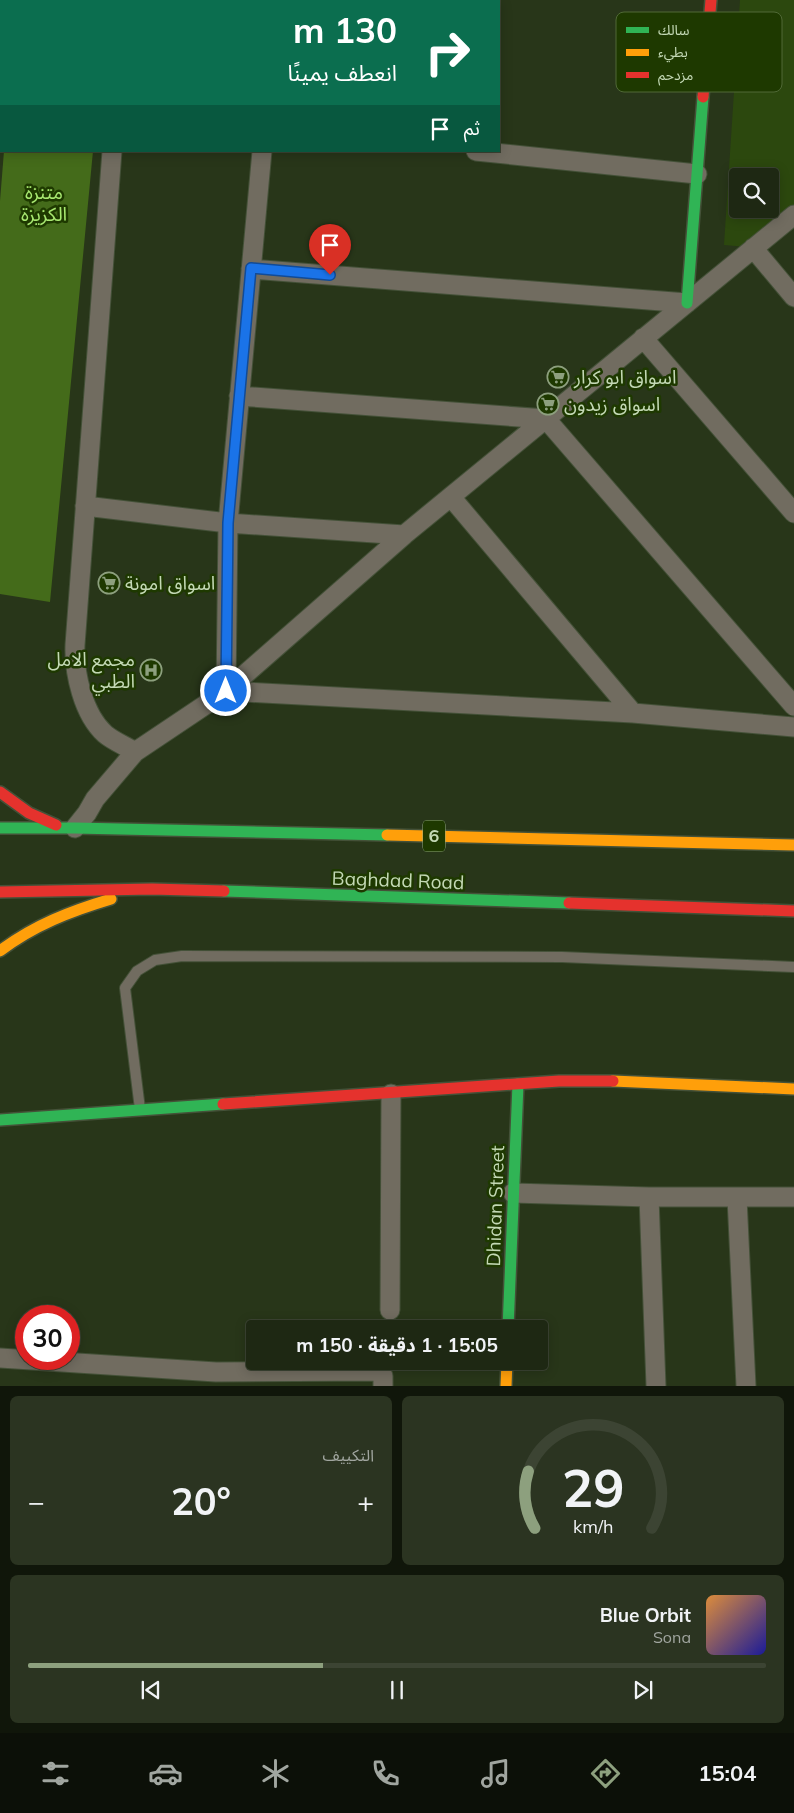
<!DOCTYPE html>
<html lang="ar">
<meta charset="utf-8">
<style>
body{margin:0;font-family:Mulish,"Noto Sans Arabic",sans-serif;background:#2b3421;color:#f1f3f6;direction:rtl;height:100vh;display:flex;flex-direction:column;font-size:19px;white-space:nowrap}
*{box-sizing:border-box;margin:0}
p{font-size:16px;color:#a1a6a0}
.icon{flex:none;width:28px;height:28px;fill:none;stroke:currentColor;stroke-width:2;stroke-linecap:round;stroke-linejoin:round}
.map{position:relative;height:1386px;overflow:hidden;direction:ltr}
.drawer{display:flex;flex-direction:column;gap:10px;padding:10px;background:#10160a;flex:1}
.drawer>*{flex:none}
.guide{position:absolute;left:0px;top:0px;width:500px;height:152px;box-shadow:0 2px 12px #0003,0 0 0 1px #3c4433;direction:rtl;background:#0b6e4f;color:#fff;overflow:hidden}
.buttons{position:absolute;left:729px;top:168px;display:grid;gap:10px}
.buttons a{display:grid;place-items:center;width:50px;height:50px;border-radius:5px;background:#1e2813;box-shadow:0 2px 12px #0003,0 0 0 1px #3c4433;font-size:25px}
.speed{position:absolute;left:15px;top:1305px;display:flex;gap:10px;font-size:25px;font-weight:700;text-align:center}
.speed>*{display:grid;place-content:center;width:65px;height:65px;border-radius:50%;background:#1e2813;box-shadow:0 2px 12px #0003,0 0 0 1px #3c4433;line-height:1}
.speed .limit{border:8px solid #d22;background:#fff;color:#111}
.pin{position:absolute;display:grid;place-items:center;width:42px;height:42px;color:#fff;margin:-51px -21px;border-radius:50% 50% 50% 0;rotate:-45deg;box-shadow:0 0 5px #0007}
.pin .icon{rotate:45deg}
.me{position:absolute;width:55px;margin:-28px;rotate:0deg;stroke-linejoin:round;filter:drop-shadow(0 0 4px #0008)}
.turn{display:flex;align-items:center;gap:18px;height:105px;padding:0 20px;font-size:22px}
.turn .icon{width:65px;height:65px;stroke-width:2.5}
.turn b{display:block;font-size:35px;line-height:42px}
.then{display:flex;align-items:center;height:48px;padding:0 20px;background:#0003;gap:10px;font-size:19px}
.big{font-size:38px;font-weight:700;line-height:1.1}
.drawer .card{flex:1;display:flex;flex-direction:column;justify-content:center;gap:8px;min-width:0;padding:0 18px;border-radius:8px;background:#2b3421}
.drawer .dial{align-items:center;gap:0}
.dial svg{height:130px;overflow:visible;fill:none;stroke:#3c4433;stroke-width:7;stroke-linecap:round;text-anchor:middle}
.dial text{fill:#f1f3f6;stroke:none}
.song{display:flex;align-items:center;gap:15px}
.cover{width:60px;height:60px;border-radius:8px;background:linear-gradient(135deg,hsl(30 70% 55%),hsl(240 70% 35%))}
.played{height:5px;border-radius:2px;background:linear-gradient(90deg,#8da07e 40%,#3c4433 40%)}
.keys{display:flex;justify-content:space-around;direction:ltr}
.heat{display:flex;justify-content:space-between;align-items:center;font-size:28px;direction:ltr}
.drawer .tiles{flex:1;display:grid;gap:10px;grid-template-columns:1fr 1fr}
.card:last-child{grid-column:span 2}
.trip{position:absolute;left:246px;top:1320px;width:302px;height:50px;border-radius:5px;background:#1e2813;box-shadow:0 2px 12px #0003,0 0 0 1px #3c4433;font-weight:700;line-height:50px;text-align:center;direction:rtl}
.tab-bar{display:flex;height:80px;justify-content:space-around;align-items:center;background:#0c1008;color:#a1a6a0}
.tab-bar .icon{width:35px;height:35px}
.tab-bar .on{color:#8da07e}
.tab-bar b{font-size:22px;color:#f1f3f6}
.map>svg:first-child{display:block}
.built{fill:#2c480e;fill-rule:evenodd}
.green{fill:#446b1a}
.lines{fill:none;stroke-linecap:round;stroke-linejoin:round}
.lane-casing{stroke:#445138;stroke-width:12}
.street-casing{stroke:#445138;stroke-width:21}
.fast-casing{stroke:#445138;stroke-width:14}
.slow-casing{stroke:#445138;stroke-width:14}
.jam-casing{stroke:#445138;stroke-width:14}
.lane{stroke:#716c60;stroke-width:10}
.street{stroke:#716c60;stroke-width:19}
.fast{stroke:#30b455;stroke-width:11}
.slow{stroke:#ff9f0a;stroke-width:11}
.jam{stroke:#e5322d;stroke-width:11}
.route-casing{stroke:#114b97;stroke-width:12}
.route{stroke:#1a73e8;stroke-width:9}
.labels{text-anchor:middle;stroke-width:5;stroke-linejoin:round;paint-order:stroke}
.shield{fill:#1e3900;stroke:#92a97f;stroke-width:1}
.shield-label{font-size:18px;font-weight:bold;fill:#c4d9b5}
.park-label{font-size:19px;fill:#a8e870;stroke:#1e3900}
.poi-label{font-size:19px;fill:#c4d9b5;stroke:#1e3900;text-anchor:start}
.street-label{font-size:19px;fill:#c4d9b5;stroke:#1e3900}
.key{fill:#1e3900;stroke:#506936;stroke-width:1}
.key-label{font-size:14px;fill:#c4d9b5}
</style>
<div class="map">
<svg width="794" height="1386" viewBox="0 0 794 1386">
<rect width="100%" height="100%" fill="#283619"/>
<path class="built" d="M740,0H794V209L747,247L724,245ZM738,176H770V209H738Z"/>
<path class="green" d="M14,0H108V1Z
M4,151H93L50,602L0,594V201Z"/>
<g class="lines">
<g class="lane-casing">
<path id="lane" d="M368,0L386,1
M140,1109L125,988L137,971L155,960L182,956L562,957L794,967"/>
</g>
<g class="street-casing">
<path id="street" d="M123,1V0
M276,1V0
M112,151L75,645C74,673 83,714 105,734C113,741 126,746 135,752L226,691L633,713L794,727
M476,151L697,174
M753,248L794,297
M251,269L687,303
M643,338L794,513
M239,396L546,419L794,706
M451,497L633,713
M85,506L228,523L404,535
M226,691L404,535L794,215
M226,691L228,523L262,151
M75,828L87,813L95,799L135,752
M513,1193L649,1197H794
M649,1197L656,1386
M737,1198L746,1386
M390,1310L391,1094
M0,1358L216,1372L380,1371L383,1376V1386"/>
</g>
<g class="fast-casing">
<path id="fast" d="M687,303L703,97
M0,828H75L387,835
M224,891L569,903
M0,1120L223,1104
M508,1329L518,1084"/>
</g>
<g class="slow-casing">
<path id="slow" d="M387,835L794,845
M0,951C34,925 71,911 111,899
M613,1081L794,1089
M506,1386L507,1361"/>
</g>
<g class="jam-casing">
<path id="jam" d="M703,97L711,0
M0,792L29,813L56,825
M0,892L152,889L224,891
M569,903L794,911
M223,1104L559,1081H613"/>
</g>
<use href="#lane" class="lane"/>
<use href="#street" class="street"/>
<use href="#fast" class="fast"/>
<use href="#slow" class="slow"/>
<use href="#jam" class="jam"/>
</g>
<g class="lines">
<g class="route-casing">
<path id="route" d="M226,691L228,523L251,268L330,275"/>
</g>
<use href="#route" class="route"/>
</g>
<defs>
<g id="supermarket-ring" transform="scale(1.125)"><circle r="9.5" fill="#1e3900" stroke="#8da07e" stroke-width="1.5"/><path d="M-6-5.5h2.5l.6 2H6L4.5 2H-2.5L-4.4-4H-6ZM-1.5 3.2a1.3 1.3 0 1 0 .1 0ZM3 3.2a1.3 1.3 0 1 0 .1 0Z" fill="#8da07e"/></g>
<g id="hospital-ring" transform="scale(1.125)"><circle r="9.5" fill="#1e3900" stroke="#8da07e" stroke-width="1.5"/><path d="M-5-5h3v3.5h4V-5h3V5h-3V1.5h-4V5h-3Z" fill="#8da07e"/></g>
</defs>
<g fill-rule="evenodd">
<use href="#supermarket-ring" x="558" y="377"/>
<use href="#supermarket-ring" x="548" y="404"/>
<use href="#supermarket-ring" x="109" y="583"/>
<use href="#hospital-ring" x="151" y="670"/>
</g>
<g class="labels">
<rect class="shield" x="423" y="820.5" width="22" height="31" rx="4"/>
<g class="shield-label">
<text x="434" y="842">6</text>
</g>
<g class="park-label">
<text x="44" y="199">متنزة<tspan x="44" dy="22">الكزيزة</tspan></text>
</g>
<g class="poi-label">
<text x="574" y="384">اسواق ابو كرار</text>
<text x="564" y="411">اسواق زيدون</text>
<text x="125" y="590">اسواق امونة</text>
<text x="135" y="666" text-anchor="end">مجمع الامل<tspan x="135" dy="22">الطبي</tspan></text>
</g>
<g class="street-label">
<text transform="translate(398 880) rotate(2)" y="7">Baghdad Road</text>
<text transform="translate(495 1206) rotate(-88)" y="7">Dhidan Street</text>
</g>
</g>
<rect x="616" y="12" width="166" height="80" rx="8" class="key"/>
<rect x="626" y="27" width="23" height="6" fill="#30b455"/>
<rect x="626" y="49" width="23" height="7" fill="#ff9f0a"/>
<rect x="626" y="72" width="23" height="6" fill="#e5322d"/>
<g class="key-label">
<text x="658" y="35">سالك</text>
<text x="658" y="57">بطيء</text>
<text x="658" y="80">مزدحم</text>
</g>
</svg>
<div class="buttons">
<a><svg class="icon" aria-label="search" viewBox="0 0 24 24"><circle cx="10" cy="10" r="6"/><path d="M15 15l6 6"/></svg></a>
</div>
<div class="speed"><div class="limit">30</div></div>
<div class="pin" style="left:330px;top:275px;background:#d93025"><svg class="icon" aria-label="arrive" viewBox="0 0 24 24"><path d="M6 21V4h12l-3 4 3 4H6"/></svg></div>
<svg class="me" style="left:226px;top:691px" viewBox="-20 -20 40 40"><circle r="17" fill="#1a73e8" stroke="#fff" stroke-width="3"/><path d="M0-11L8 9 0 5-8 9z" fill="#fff"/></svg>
<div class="trip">15:05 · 1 دقيقة · 150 m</div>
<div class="guide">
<div class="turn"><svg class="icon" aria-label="right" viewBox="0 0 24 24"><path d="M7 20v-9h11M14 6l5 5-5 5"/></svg><div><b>130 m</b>انعطف يمينًا</div></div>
<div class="then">ثم<svg class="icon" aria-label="arrive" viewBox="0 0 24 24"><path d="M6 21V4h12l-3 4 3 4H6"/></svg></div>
</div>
</div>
<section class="drawer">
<div class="tiles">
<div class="card dial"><svg viewBox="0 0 100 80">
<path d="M14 69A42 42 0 1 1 86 69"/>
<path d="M14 69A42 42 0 0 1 10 34" stroke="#8da07e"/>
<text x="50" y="56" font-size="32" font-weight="700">29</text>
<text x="50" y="72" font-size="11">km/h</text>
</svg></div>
<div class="card"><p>التكييف</p>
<div class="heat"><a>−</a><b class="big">20°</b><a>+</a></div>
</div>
<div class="card">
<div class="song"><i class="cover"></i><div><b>Blue Orbit</b><p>Sona</p></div></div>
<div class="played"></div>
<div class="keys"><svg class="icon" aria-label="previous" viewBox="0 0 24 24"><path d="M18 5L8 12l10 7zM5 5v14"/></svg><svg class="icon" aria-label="pause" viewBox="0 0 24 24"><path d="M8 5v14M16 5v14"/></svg><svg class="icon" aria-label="next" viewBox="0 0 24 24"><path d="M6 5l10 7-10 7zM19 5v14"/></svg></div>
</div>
</div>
</section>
<nav class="tab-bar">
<b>15:04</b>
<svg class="icon on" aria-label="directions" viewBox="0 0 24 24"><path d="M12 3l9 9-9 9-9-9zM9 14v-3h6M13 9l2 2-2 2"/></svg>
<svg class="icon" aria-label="music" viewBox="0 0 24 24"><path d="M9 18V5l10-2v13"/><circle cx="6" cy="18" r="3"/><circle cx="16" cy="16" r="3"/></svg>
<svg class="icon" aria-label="phone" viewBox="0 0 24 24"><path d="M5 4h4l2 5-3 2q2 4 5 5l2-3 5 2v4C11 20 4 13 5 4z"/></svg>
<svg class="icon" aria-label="climate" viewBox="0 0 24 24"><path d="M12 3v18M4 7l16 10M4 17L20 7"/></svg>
<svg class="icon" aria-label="car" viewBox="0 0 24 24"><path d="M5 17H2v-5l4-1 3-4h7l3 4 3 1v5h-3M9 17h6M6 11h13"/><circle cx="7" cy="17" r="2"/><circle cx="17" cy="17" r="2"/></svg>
<svg class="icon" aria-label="filters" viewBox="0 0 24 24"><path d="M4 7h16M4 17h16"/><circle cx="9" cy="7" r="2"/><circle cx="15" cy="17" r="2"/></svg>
</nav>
